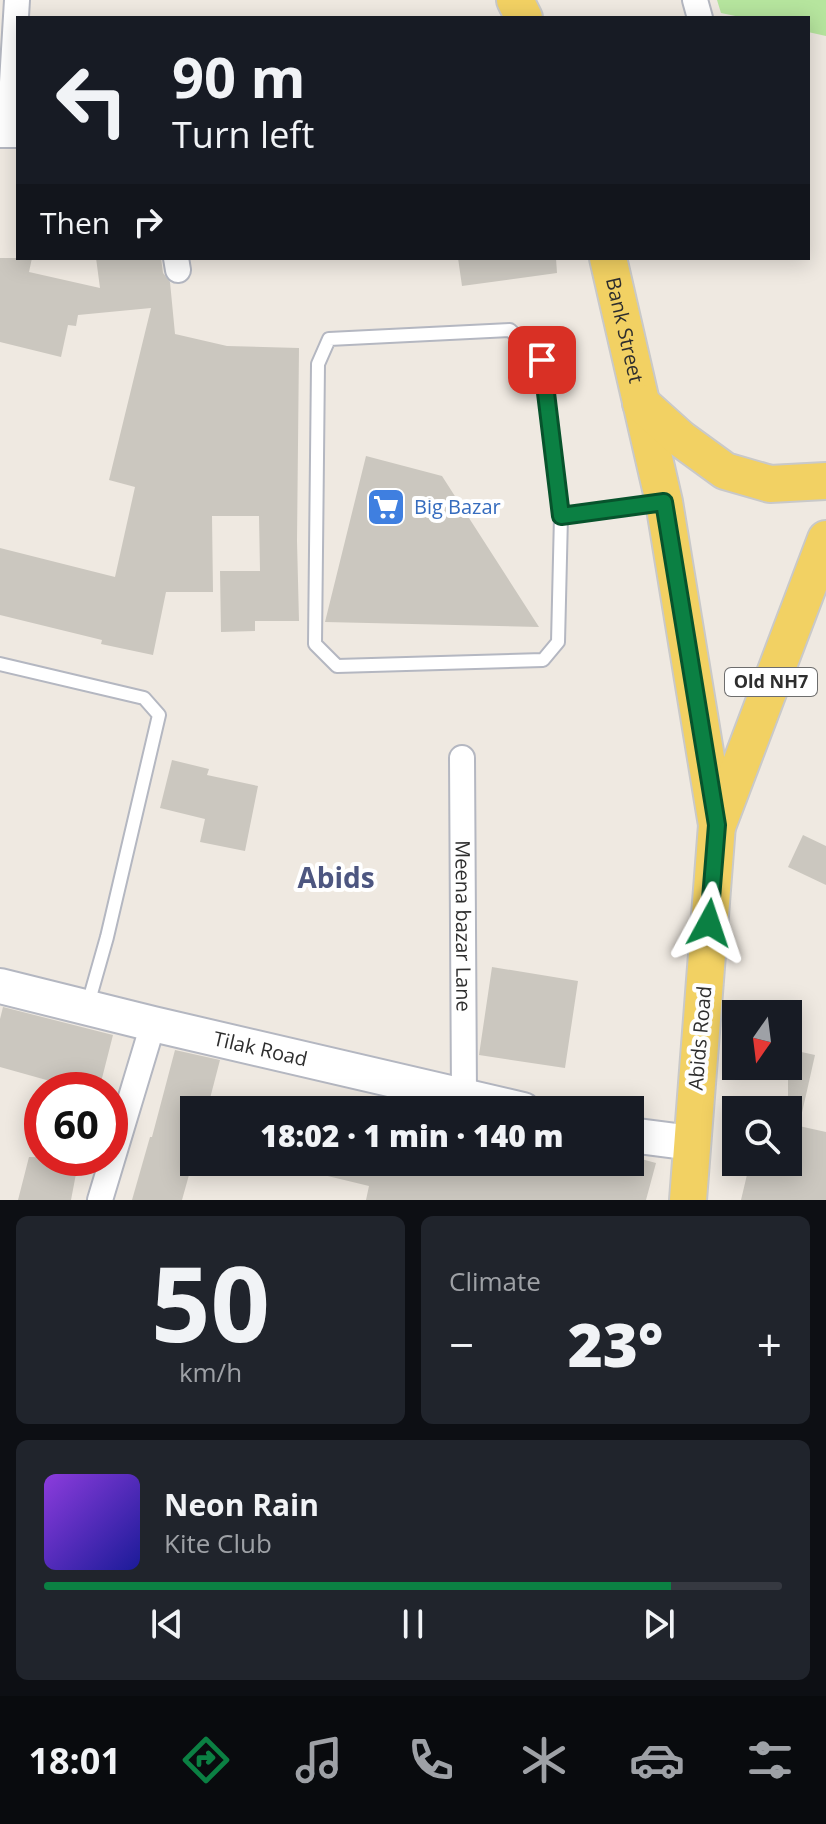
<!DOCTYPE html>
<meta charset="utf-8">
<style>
body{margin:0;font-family:"Open Sans",sans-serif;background:#20242c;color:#f1f3f6;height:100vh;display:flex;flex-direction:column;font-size:30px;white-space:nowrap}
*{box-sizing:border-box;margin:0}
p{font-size:26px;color:#9ea1a6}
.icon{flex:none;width:44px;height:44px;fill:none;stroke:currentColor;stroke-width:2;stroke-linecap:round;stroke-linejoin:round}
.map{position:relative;height:1200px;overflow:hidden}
.details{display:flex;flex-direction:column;gap:16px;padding:16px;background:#0d0f14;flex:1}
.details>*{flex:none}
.hud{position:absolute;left:16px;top:16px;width:794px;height:244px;border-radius:0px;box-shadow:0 4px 20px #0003;background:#171b24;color:#f1f3f6;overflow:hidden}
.needle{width:52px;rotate:194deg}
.tools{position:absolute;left:722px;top:1000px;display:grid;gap:16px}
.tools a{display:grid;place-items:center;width:80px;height:80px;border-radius:0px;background:#171b24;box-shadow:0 4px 20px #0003;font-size:40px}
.speed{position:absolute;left:24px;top:1072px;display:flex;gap:16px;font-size:40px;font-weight:700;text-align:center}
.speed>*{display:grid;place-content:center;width:104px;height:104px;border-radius:50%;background:#171b24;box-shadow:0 4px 20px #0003;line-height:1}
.speed .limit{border:12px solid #d22;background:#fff;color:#111}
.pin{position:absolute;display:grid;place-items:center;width:68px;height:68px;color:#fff;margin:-34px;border-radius:16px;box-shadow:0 4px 12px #0006}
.me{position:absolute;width:88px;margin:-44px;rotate:5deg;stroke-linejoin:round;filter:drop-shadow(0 0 6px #0008)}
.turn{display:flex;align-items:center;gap:28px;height:168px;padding:0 24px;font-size:36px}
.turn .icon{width:104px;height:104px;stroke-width:2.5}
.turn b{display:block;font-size:56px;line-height:68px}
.then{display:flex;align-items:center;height:76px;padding:0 24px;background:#0003;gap:16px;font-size:30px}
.big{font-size:60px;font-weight:800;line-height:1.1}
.details .card{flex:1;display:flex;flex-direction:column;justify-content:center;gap:12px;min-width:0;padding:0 28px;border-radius:12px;background:#20242c}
.details .dial{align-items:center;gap:0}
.dial b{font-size:104px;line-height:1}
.song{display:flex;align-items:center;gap:24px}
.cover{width:96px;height:96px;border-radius:12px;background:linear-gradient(135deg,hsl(270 70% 55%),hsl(240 70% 35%))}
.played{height:8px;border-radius:4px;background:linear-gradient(90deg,#0b8043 85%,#363941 85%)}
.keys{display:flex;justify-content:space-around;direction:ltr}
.heat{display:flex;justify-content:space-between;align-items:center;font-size:44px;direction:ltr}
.details .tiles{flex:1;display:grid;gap:16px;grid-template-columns:1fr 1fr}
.card:last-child{grid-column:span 2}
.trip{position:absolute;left:180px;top:1096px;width:464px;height:80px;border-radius:0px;background:#171b24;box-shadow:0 4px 20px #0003;font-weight:800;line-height:80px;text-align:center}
.tab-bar{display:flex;height:128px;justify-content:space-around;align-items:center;background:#090b0e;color:#9ea1a6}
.tab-bar .icon{width:56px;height:56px}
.tab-bar .selected{color:#0b8043}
.tab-bar b{font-size:36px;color:#f1f3f6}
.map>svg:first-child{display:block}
.green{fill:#b6e59e}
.building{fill:#cbc7bf}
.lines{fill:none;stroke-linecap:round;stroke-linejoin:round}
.service-casing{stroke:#b4b7c1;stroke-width:16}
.minor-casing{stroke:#b4b7c1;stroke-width:28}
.tertiary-casing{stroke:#b4b7c1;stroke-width:34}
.secondary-casing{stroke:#b4b7c1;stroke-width:38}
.primary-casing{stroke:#c9c9c9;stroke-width:40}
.service{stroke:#fff;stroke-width:12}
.minor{stroke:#fff;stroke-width:24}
.tertiary{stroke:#fff;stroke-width:30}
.secondary{stroke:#fff;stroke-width:34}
.primary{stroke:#f2d163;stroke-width:36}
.route-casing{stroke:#07532c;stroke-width:20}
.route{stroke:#0b8043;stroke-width:14}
.labels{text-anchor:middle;stroke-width:8;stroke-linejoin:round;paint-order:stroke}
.shield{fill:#fff;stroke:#6d6d6d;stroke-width:2}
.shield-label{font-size:18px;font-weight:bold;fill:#2e2e2e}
.street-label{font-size:20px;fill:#2e2e2e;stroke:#fff}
.shop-label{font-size:20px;fill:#366cbe;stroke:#fff;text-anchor:start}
.district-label{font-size:28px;font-weight:bold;fill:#4d5680;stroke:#fff}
</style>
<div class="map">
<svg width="826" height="1200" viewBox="0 0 826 1200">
<rect width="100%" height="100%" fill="#efe9e1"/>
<path class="green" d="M717,0H826V36L808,32V18H745L721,13Z"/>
<path class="building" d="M0,258H32L29,272L100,288L96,258H161L163,273L170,282L175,334L227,346L299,348L297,541L299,621H255V631L221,632L220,571H260L259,516H212L213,592H166L153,655L101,644L102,640L0,615V548L115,577L135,487L109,480L151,308L78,315L76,326L68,325L61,357L0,342Z
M458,258H556L557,273L462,286Z
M366,456L442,476L539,627L325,622Z
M172,760L209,769L207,775L258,786L245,851L200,842L205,819L160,808Z
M803,835L826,846V885L788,867Z
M492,967L578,981L565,1068L479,1055Z
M3,1007L113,1035L99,1090H48L50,1081L0,1067V1019Z
M788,1049L815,1055L799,1126L826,1132V1200H741L750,1162H788Z
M175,1050L220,1060L207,1110H194V1157L182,1200H132L150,1137H152Z
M630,1156L656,1163L646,1200H366L369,1186L307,1171L308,1162H630Z
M29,1157L79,1158L71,1200H18Z"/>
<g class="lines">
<g class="service-casing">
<path id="service" d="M561,516L558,642L543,660L337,666L315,644L318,364L329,339L510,330L542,360L561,516L661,503
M0,664L144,698L159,715L107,937L88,1004"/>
</g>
<g class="minor-casing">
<g id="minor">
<path d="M695,0L700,18"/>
<path d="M9,132L17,0"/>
<path d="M176,258L178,270"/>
<path id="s1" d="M462,758L464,1095"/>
<path d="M100,1200L153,1024"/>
</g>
</g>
<g class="tertiary-casing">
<path id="tertiary" d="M0,132H18"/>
</g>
<g class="secondary-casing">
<g id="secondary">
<path id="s2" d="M0,986L153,1024L523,1110"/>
<path d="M630,1135L692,1143"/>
</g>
</g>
<g class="primary-casing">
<g id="primary">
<path d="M515,0L524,18"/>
<path id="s3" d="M608,258L664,502L717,825L688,1200"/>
<path d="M641,403L681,439L725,471L770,484L826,481"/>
<path d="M718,824L826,539"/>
</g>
</g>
<use href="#service" class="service"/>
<use href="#minor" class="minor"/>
<use href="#tertiary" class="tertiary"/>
<use href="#secondary" class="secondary"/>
<use href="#primary" class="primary"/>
</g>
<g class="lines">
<g class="route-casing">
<path id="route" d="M542,360L561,516L664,502L717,825L709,923"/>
</g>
<use href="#route" class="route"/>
</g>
<defs>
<g id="supermarket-square" transform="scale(2)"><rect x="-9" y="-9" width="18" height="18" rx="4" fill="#3f7fe0" stroke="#fff"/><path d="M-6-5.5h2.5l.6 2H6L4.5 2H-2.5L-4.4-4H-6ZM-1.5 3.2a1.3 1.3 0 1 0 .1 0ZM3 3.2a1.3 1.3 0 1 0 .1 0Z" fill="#fff"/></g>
</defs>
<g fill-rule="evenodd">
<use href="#supermarket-square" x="386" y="507"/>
</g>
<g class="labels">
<rect class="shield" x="725" y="668" width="92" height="28" rx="6"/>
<g class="shield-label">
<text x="771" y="688">Old NH7</text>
</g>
<g class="street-label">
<text dy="7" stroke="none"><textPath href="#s3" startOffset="74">Bank Street</textPath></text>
<text dy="7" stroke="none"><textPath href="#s1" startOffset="168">Meena bazar Lane</textPath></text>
<text transform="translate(700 1038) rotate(-85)" y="7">Abids Road</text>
<text dy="7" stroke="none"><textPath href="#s2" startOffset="268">Tilak Road</textPath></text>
</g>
<g class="shop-label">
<text x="414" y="514">Big Bazar</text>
</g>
<g class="district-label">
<text x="336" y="888">Abids</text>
</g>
</g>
</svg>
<div class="tools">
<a><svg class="needle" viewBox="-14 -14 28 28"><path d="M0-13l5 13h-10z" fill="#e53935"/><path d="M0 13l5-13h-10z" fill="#9ea1a6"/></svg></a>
<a><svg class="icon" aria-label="search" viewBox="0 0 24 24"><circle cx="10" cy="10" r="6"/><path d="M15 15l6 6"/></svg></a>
</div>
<div class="speed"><div class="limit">60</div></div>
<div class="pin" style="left:542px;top:360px;background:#d93025"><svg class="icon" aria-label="arrive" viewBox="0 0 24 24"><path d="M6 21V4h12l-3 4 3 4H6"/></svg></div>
<svg class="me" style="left:709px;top:923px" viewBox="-20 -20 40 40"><path d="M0-17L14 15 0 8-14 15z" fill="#0b8043" stroke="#fff" stroke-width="4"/></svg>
<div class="trip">18:02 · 1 min · 140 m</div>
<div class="hud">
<div class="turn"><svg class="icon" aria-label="left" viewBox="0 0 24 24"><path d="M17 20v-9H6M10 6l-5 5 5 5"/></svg><div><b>90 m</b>Turn left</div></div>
<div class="then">Then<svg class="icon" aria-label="right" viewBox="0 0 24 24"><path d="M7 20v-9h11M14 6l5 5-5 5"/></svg></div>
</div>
</div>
<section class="details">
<div class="tiles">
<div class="card dial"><b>50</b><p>km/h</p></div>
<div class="card"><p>Climate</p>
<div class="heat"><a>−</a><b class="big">23°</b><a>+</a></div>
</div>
<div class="card">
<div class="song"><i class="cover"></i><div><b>Neon Rain</b><p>Kite Club</p></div></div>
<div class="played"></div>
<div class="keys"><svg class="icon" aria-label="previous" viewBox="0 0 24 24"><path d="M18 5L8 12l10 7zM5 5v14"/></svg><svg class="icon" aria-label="pause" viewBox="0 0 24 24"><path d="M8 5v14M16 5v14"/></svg><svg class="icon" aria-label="next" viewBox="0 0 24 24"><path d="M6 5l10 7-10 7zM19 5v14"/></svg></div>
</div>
</div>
</section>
<nav class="tab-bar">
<b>18:01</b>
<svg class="icon selected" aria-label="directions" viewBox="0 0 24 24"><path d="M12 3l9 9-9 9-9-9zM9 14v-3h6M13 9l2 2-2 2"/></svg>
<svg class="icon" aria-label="music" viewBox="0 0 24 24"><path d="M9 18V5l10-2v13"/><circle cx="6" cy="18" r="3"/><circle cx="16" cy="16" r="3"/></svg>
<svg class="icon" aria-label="phone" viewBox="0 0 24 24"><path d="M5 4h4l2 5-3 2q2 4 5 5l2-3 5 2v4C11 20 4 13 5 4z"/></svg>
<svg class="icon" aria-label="climate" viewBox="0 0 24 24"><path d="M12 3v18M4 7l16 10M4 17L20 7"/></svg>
<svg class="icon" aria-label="car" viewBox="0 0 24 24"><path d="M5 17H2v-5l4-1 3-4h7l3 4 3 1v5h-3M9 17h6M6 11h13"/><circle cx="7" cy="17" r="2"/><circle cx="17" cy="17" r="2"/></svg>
<svg class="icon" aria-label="filters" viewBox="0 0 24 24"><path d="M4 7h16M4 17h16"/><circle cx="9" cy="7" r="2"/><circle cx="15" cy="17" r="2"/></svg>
</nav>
